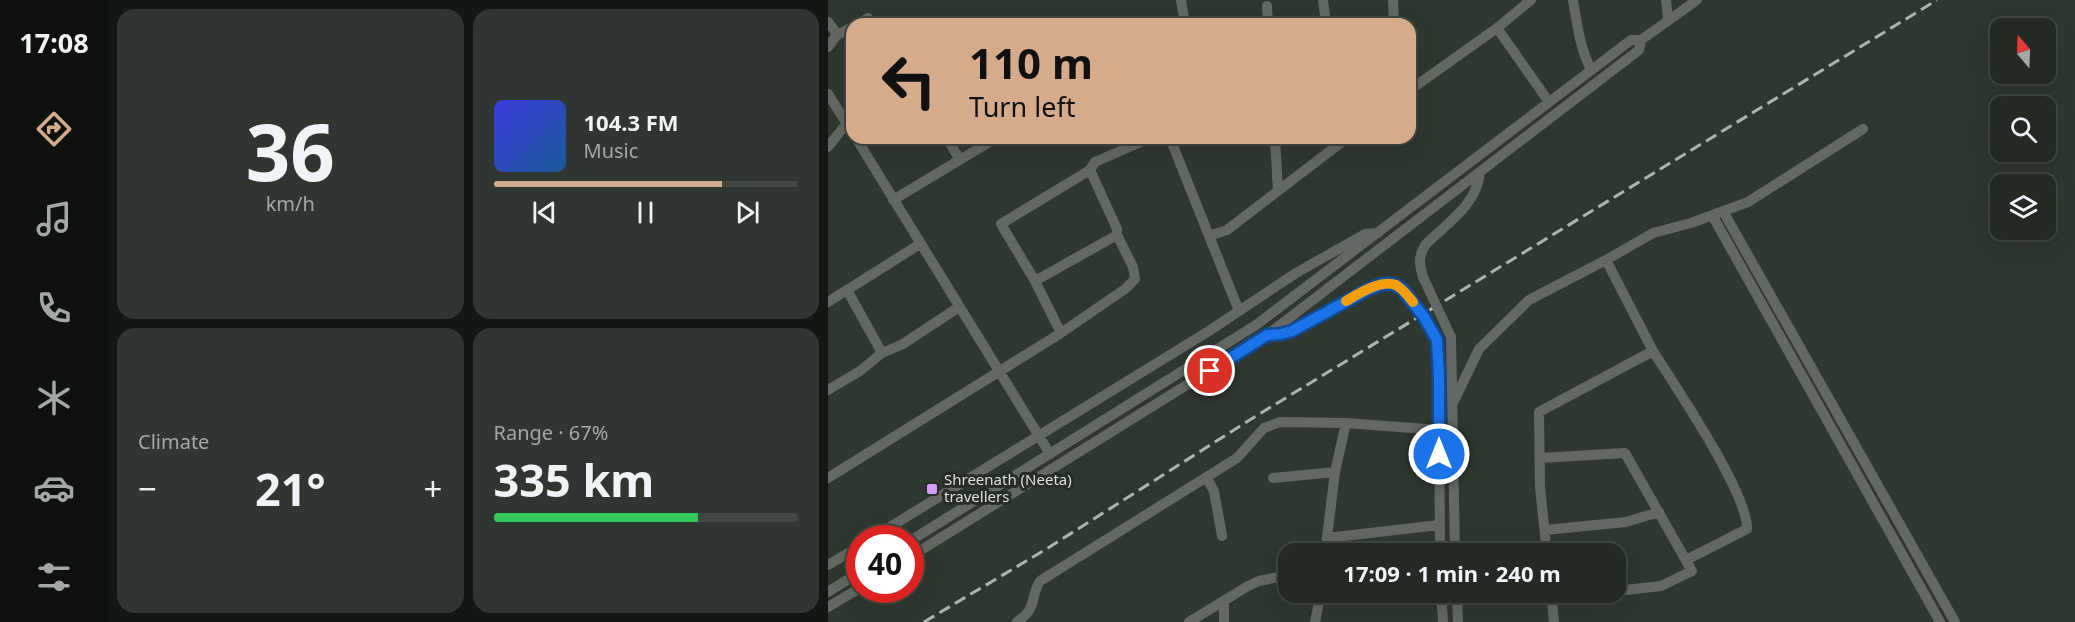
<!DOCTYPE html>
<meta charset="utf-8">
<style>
body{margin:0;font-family:"Noto Sans",sans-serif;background:#2f3631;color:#f1f3f6;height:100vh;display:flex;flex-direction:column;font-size:22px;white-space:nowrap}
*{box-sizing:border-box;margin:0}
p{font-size:20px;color:#a3a7a6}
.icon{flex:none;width:33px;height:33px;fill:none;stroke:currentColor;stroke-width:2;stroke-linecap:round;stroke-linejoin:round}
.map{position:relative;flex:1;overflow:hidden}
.drawer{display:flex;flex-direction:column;gap:9px;padding:9px;background:#131714;width:720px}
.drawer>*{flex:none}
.guide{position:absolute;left:18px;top:18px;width:570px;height:126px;border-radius:18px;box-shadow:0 6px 24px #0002,0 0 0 2px #404641;background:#d6ab8b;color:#111;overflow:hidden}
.needle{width:39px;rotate:341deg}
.fabs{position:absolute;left:1162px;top:18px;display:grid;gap:12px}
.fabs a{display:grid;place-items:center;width:66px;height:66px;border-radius:12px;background:#232a24;box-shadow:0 6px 24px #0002,0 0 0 2px #404641;font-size:30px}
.speed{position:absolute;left:18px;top:525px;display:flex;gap:12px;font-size:30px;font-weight:700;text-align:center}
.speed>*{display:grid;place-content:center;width:78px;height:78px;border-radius:50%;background:#232a24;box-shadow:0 6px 24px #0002,0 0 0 2px #404641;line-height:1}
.speed .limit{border:9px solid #d22;background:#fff;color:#111}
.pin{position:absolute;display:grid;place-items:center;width:51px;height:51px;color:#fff;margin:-26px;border:3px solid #fff;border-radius:50%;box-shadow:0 2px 6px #0007}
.me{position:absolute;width:66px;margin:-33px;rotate:0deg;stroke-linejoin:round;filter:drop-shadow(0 0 4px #0008)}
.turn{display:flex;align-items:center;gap:21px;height:126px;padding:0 24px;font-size:27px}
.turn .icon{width:78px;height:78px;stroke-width:2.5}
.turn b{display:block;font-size:42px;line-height:51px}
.big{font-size:45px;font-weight:700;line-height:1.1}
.drawer .widget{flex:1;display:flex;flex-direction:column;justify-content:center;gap:9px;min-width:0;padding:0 21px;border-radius:18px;background:#2f3631}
.drawer .dial{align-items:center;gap:0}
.dial b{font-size:78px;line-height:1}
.song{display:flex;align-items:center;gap:18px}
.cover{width:72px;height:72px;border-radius:9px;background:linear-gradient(135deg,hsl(240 70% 55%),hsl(210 70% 35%))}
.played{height:6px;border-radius:3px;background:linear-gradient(90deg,#d6ab8b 75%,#404641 75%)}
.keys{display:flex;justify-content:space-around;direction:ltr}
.heat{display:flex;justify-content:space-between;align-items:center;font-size:33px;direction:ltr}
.charge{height:9px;border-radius:4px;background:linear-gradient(90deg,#34c759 67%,#404641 0)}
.drawer .tiles{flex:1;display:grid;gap:9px;grid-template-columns:repeat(2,1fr)}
.trip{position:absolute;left:450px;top:543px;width:348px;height:60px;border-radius:18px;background:#232a24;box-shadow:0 6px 24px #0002,0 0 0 2px #404641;font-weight:700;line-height:60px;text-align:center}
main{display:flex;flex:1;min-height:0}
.menu{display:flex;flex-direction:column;width:108px;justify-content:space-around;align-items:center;background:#0e110e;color:#a3a7a6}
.menu .icon{width:42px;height:42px}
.menu .on{color:#d6ab8b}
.menu b{font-size:27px;color:#f1f3f6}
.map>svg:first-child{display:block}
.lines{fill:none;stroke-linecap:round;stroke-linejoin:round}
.minor{stroke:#636864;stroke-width:10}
.rail{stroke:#adb4ae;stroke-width:3;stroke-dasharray:12 6;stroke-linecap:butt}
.minor-bridge{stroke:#636864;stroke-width:10}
.route-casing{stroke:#114b97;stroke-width:15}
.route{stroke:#1a73e8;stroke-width:10}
.slow{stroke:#f59e0b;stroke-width:10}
.poi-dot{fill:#d69bfa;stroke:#252d26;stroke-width:2}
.labels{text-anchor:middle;stroke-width:6;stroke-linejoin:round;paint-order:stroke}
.poi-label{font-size:15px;fill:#d9dfda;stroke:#252d26;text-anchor:start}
</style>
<main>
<nav class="menu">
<b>17:08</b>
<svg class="icon on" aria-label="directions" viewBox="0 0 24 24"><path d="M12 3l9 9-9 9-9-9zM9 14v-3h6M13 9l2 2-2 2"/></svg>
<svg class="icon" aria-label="music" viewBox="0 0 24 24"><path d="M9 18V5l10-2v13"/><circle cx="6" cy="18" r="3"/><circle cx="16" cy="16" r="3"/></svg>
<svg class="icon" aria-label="phone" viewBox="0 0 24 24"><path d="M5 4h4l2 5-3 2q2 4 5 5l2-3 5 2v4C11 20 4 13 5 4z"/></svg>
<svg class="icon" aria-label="climate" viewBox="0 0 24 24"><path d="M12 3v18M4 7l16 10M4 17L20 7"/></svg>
<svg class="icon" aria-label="car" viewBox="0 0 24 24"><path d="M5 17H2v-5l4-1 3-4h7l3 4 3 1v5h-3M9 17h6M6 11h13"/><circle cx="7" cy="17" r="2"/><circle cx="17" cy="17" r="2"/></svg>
<svg class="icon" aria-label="filters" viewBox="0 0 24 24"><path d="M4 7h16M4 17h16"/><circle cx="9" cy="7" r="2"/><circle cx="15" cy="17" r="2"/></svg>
</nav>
<section class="drawer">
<div class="tiles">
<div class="widget dial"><b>36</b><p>km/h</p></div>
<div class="widget">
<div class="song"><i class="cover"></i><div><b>104.3 FM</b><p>Music</p></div></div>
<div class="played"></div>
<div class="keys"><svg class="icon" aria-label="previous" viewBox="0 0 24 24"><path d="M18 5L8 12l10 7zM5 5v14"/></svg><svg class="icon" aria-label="pause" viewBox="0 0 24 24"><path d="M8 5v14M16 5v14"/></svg><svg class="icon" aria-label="next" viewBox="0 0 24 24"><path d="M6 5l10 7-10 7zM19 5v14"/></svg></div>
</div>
<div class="widget"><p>Climate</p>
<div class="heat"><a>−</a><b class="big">21°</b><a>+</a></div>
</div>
<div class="widget"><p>Range · 67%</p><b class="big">335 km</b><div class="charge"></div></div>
</div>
</section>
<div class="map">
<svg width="1247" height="622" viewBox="0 0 1247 622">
<rect width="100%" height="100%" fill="#2f3830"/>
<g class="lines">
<path class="minor" d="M353,0L357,24
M495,0L498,24
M565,0L566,24
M745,0C749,24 752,48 763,70
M838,0L840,19
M439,6L440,24
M0,22L7,31L8,36L0,47
M30,24L40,18L44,24
M669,28L721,102
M8,36L24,27
M582,90L669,28L703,0
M0,94L24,132
M28,138L222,454
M119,138L132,160
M342,138L411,311
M447,138L450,191
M0,147L19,123
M65,200L168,138
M895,211L1127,622
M884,215L1112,622
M381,236L399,230L519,138
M778,260L825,233L863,223L920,202L1035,129
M595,277C591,264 590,256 598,244C619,223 649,205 652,172
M207,281L289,235
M19,290L54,353
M0,302L92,244
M233,333L207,281L173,224L262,170L267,162L322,138
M439,335L453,334L464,331C482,321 548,279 566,284C569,285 571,288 574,289
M623,337L627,554
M609,341L611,377L612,554
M825,351C847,386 920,493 919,529L858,560
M0,390L32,371L54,353L75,344L131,307
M626,401L651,349L701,300L778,260L825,351L711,412L712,487L719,554
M712,458L797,453L864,571L833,586L788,591
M378,477L386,491L394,536
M0,478L233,333L297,289L307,279L305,267L289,235V229L262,170
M445,478L507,472
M717,530L798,522L831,512
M44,538L381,331L468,273L537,234L550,233
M499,538L611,525
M82,541L428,325L803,40H813L869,0
M497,554L507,472L518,423L611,430
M82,557L439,335L811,50L813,40
M0,565L32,546
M0,592L32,572
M613,592L615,622
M629,592L630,622
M723,592L726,622
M724,597L769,592
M396,602V622
M0,607L32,588
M189,622C210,608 201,599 212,581L409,458L436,428L452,422L518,423
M361,622L420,586L431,581L460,575
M487,622L493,592"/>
<path class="rail" d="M96,622L220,548L420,421L1109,0"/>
<path class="minor-bridge" d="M595,277L623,337
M574,289L596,317L609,341"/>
</g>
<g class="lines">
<g class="route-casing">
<path id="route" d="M382,371L439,335L453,334L464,331L541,289L555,284H565L574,289L596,317L609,340L611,377V454"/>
</g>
<use href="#route" class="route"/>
<path class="slow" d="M518,301C530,294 553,279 568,285C575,289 580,296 585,302"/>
</g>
<rect class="poi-dot" x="98" y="483" width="12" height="12" rx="3"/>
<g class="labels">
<g class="poi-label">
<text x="116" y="485">Shreenath (Neeta)<tspan x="116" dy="17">travellers</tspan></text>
</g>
</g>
</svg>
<div class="fabs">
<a><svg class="needle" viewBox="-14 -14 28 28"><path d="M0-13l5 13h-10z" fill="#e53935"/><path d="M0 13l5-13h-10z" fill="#a3a7a6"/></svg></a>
<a><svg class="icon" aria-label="search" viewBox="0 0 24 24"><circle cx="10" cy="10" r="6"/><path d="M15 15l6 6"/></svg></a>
<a><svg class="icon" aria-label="layers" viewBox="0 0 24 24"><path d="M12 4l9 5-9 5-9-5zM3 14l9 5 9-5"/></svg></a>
</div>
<div class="speed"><div class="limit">40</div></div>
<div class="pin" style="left:382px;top:371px;background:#d93025"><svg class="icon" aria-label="arrive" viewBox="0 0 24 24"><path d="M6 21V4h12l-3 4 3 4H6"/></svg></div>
<svg class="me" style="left:611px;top:454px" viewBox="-20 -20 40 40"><circle r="17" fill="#1a73e8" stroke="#fff" stroke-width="3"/><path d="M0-11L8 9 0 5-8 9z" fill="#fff"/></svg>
<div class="trip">17:09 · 1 min · 240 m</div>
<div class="guide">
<div class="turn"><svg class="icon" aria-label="left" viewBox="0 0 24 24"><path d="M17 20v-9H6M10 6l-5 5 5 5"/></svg><div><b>110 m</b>Turn left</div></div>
</div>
</div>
</main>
